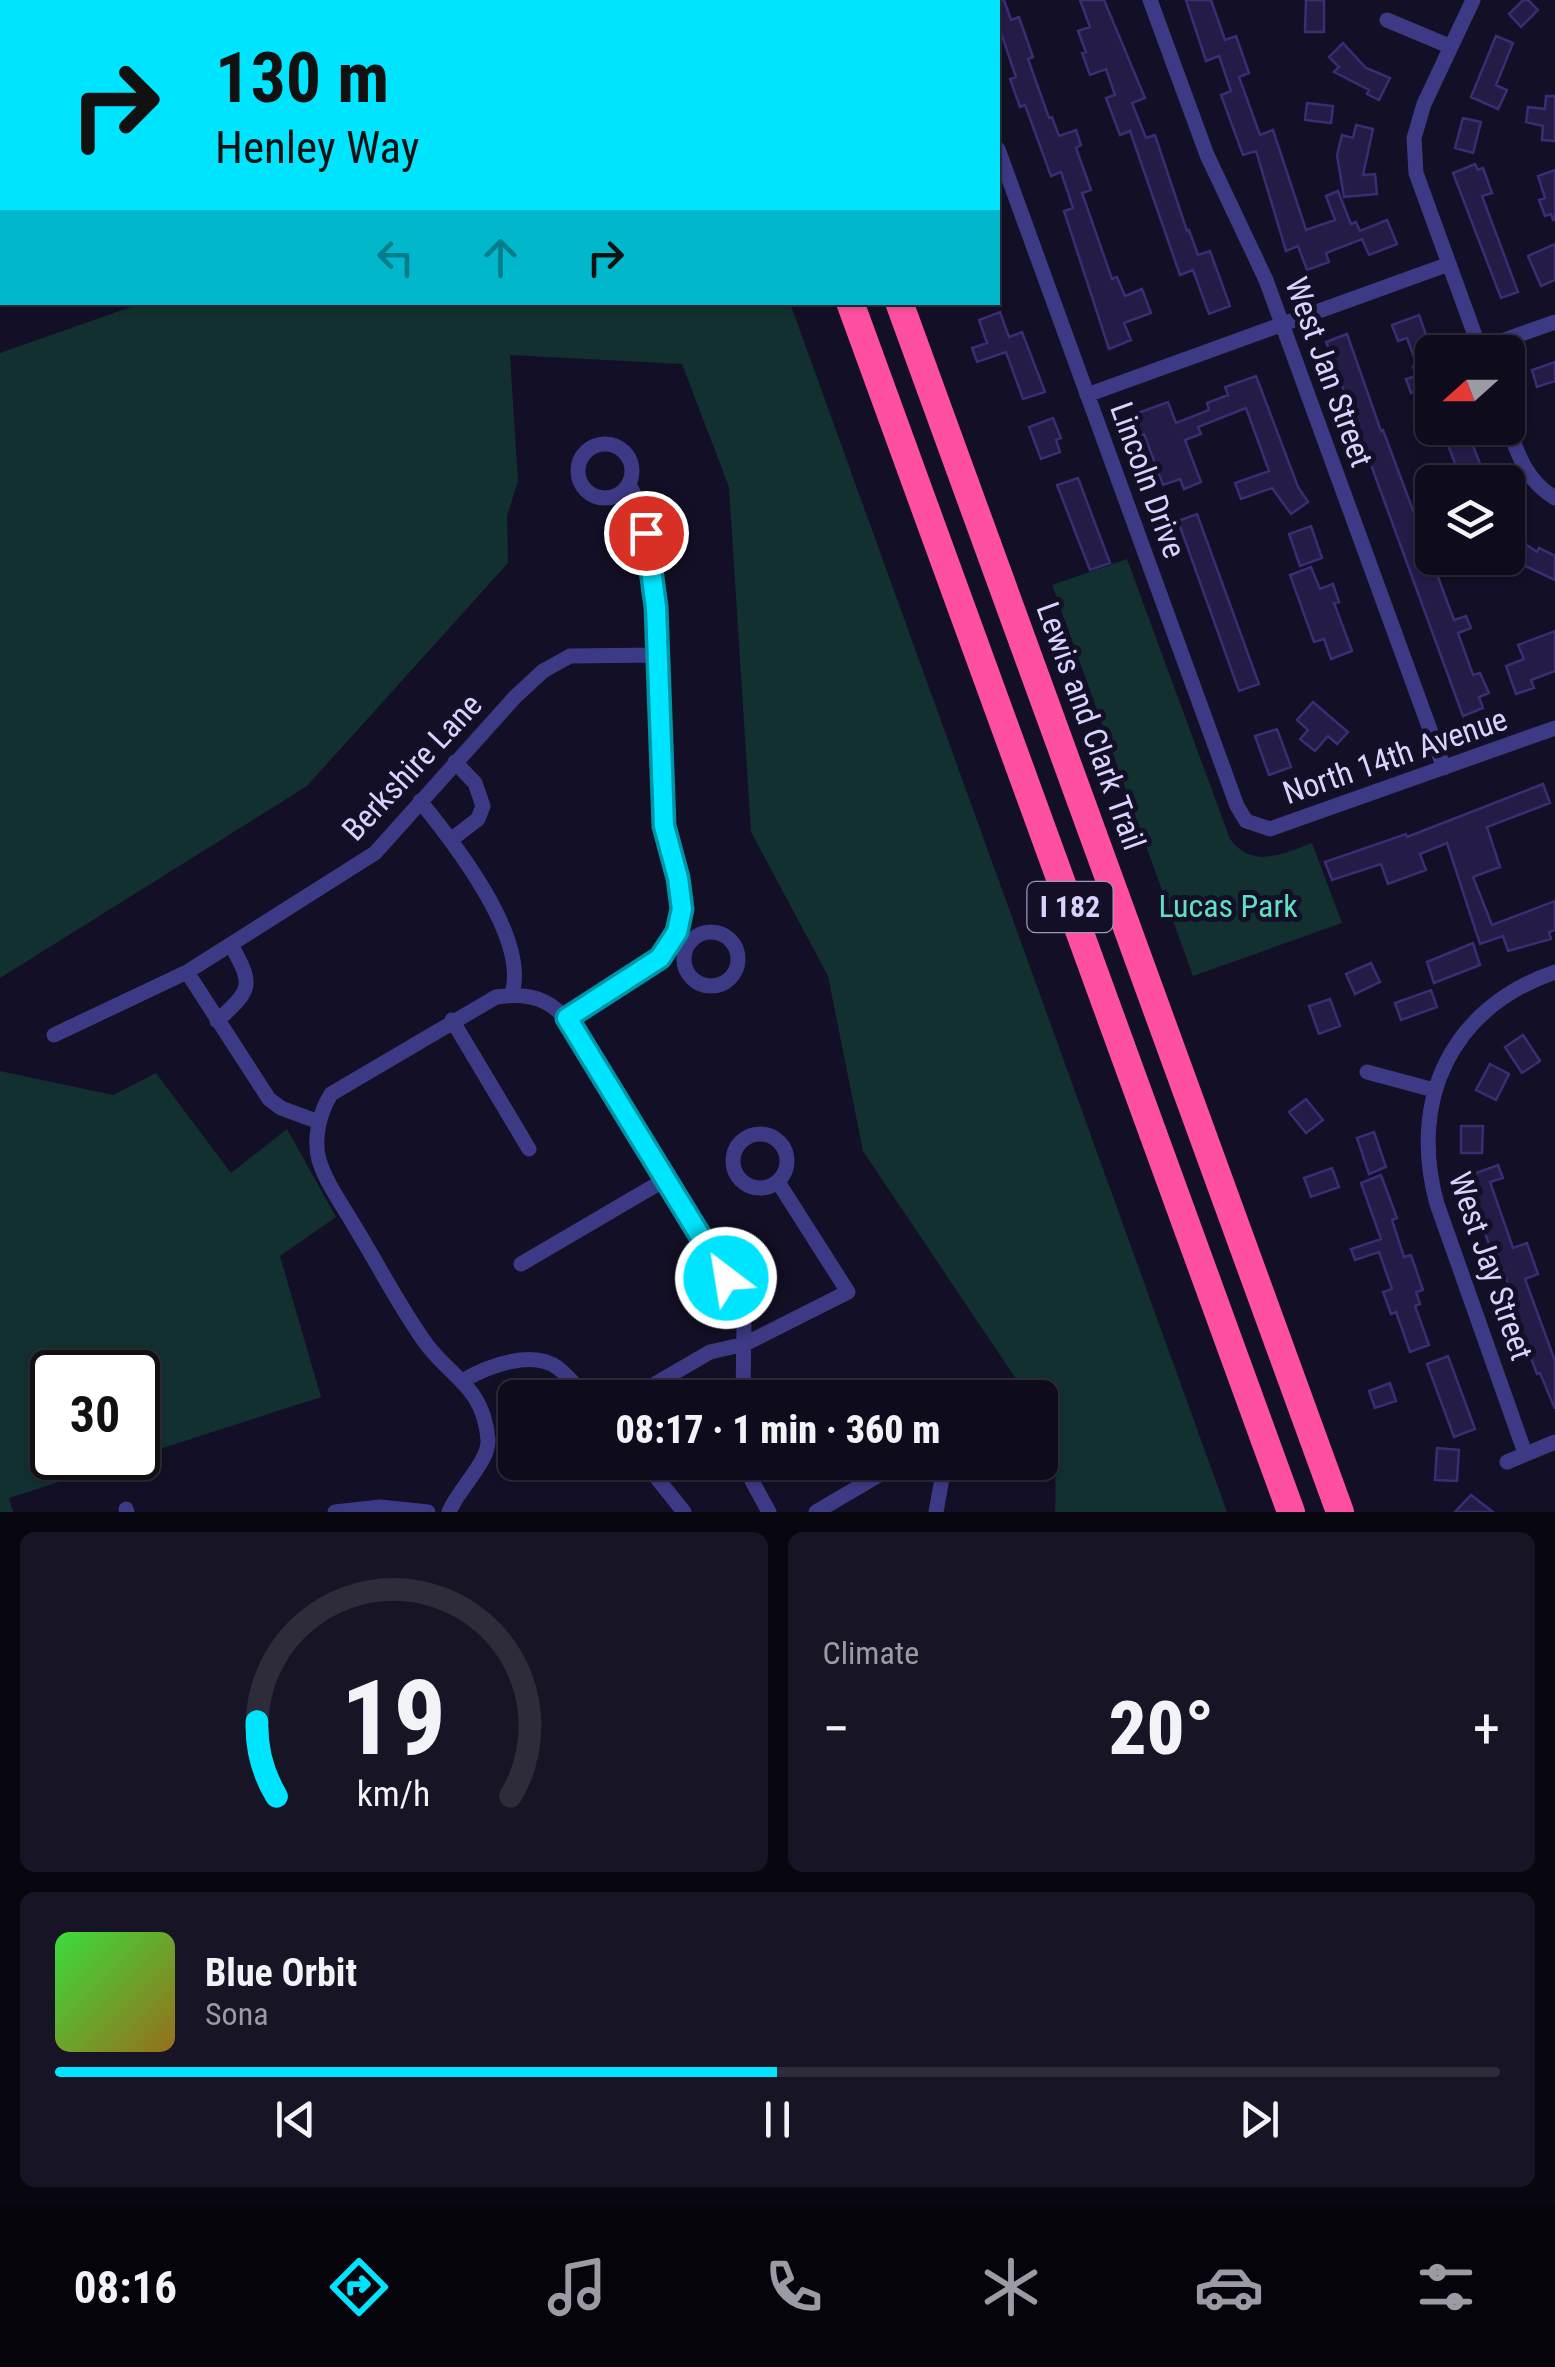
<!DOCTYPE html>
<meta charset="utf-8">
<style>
body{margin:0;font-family:"Roboto Condensed",sans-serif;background:#171425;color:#f1f3f6;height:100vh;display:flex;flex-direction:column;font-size:38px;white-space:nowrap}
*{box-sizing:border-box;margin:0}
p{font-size:32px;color:#9b9ba3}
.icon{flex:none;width:55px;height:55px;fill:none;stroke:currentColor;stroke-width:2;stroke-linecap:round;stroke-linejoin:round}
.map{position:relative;height:1512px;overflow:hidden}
.drawer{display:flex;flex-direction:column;gap:20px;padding:20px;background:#08060f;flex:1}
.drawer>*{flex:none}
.banner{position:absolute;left:0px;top:0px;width:1000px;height:305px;box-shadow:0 2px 8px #0004,0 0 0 2px #2e2b3b;background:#00e5ff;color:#111;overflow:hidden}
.needle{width:65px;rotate:249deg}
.buttons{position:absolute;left:1415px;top:335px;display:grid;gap:20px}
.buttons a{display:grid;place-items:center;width:110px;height:110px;border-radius:15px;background:#0e0b1c;box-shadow:0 2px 8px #0004,0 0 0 2px #2e2b3b;font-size:50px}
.speed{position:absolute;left:30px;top:1350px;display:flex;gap:20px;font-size:50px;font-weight:700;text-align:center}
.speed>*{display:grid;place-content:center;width:130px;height:130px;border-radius:50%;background:#0e0b1c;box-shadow:0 2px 8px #0004,0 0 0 2px #2e2b3b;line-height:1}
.speed .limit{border:5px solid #111;border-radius:15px;background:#fff;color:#111}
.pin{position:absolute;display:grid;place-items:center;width:85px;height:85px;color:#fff;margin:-42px;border:5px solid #fff;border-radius:50%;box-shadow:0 2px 10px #0007}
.me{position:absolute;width:110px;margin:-55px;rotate:329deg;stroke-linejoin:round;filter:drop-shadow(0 0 8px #0008)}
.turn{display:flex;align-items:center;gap:35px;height:210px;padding:0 50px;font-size:45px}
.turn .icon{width:130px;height:130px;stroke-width:2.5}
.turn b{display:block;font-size:70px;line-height:85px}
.lanes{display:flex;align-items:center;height:95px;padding:0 50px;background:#0003;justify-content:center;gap:50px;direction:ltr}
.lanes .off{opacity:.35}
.big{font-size:75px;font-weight:800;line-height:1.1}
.drawer .tile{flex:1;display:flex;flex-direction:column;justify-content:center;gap:15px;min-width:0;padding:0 35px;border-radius:15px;background:#171425}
.drawer .dial{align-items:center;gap:0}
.dial svg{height:260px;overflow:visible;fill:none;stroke:#2e2b3b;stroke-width:7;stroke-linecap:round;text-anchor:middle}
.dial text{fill:#f1f3f6;stroke:none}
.song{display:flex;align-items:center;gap:30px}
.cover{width:120px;height:120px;border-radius:15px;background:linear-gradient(135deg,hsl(120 70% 55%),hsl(40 70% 35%))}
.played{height:10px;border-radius:5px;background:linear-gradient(90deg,#00e5ff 50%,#2e2b3b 50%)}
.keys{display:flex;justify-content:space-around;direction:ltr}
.heat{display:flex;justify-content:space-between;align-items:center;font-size:55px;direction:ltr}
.drawer .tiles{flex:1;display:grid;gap:20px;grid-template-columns:1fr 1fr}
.tile:last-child{grid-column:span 2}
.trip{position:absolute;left:498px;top:1380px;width:560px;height:100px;border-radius:15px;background:#0e0b1c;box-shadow:0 2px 8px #0004,0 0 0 2px #2e2b3b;font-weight:800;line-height:100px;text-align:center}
.menu{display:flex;height:160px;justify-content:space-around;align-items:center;background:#06040b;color:#9b9ba3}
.menu .icon{width:70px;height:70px}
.menu .on{color:#00e5ff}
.menu b{font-size:45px;color:#f1f3f6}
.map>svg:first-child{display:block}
.green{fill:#12302f}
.building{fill:#241b47;stroke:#3b2d73;stroke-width:2.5}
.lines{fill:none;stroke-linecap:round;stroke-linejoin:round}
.minor{stroke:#3d3a85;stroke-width:15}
.motorway{stroke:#ff4fa3;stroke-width:28}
.route-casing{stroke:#0095a6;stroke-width:25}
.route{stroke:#00e5ff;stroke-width:18}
.labels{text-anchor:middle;stroke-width:10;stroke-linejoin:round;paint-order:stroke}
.shield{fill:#130f26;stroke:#9e99be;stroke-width:2.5}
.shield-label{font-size:30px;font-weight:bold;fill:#d9d4ff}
.street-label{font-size:32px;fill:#d9d4ff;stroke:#130f26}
.park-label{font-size:32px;fill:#5fe0c0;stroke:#130f26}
</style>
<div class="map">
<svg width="1555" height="1512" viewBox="0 0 1555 1512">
<rect width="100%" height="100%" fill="#130f26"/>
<path class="green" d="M142,303H790L1227,1512H1055C1056,1489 1056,1468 1051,1445C1048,1428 1040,1416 1040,1398L1028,1397L863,1151L828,976L751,832L729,487L682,364L510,355L518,481L507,516L508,563L307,786L0,978V353Z
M1127,559L1230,839C1252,869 1283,854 1312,843L1342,923L1193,976L1052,585Z
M0,1071L113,1095L156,1073L231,1173L287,1129L336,1217L280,1256L321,1397L138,1456V1372H52V1458H134L9,1498L13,1512H0Z"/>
<path class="building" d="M998,0H1004L1011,20L1019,17L1033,57L1028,59L1049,118L1052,117L1059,136L1076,130L1081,145L1076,148L1091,190L1082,193L1112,279L1117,277L1125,296L1142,289L1151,313L1124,323L1131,340L1109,349L1064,211L1073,208L1061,172L1051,176L1025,105L1020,107L1010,79L1016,77L998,24Z
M1080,0H1104L1145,98L1132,103L1146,138L1155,135L1187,231L1189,230L1198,255L1210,251L1230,306L1209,314L1193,270L1180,275L1130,131L1120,135L1106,98L1115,95L1106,69L1090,75L1082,53L1086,52L1078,31L1090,27Z
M1186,0H1211L1225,40L1236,36L1249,73L1239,77L1260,135L1273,130L1306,230L1335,220L1326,196L1338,191L1351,224L1356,222L1360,231L1387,220L1397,244L1369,255L1362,239L1326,253L1329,262L1307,270L1298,246L1286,251L1256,151L1243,155L1221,95L1231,91L1219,56L1206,61Z
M1306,0H1324V32H1305Z
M1523,0H1528L1538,10L1521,27L1509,14Z
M1496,36L1513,43L1496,85L1507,90L1498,109L1471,97Z
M1343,43L1366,68L1390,78L1379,100L1367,94L1369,90L1334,72L1339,67L1329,57Z
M1546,96H1555V141L1542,140L1543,126L1526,122L1528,107L1545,109Z
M1307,103L1333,106L1331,123L1305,120Z
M1463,118L1481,122L1473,153L1455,148Z
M1356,125L1373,129L1363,175L1375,174L1377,194L1344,197L1337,155L1342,135L1353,138Z
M1475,164L1478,170L1483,168L1492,193L1482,196L1518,292L1501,298L1453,173Z
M1555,170V220H1553L1551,214L1545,216L1539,200L1545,198L1538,176Z
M1555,244V280L1541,286L1528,256Z
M1000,312L1009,337L1022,332L1045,392L1023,399L1006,352L977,362L972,348L987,343L979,320Z
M1419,315L1432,352V391L1423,395L1421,390L1411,393L1406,379L1416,376L1413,367L1417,365L1407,338L1398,341L1392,325Z
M1347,334L1381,431L1383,430L1454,620L1466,616L1471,628L1458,633L1473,675L1480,673L1489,693L1479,697L1483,708L1463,716L1326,342Z
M1555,362V381L1537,387L1532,370Z
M1256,376L1298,487L1308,502L1291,514L1272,488L1241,499L1235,483L1269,471L1246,408L1198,427L1201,434L1185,440L1201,482L1184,489L1180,479L1163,485L1144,434L1136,437L1130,423L1137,421L1135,414L1168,402L1176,423L1209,410L1207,403L1228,395L1225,387Z
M1053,418L1061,438L1056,440L1060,452L1041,459L1029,427Z
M1446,428H1466L1481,466L1459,474L1448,445L1452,444Z
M1078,478L1110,563L1090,570L1057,485Z
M1197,514L1259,684L1239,691L1178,521Z
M1311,526L1322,558L1300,566L1289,534Z
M1508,532L1537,552L1539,548L1555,556V580L1508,558Z
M1311,567L1320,589L1333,584L1339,602L1334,603L1352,651L1331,659L1324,639L1314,642L1290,575Z
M1555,631V671L1531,680L1534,688L1516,694L1506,666L1524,659L1518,645Z
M1313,702L1348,732L1337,744L1328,736L1315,751L1300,739L1308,730L1297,720Z
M1277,729L1291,767L1269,775L1255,736Z
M1543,784L1550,803L1487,827L1500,867L1473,877L1492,925L1555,901V930L1549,932L1551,939L1508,951L1503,936L1480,944L1447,843L1420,854L1426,870L1388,884L1381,864L1332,880L1325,862L1406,834L1407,837Z
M1473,943L1480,965L1434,983L1427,962Z
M1371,963L1380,982L1355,994L1346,974Z
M1431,990L1437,1007L1401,1020L1395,1003Z
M1330,999L1340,1026L1319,1034L1309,1006Z
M1523,1035L1540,1061L1522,1073L1505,1047Z
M1490,1064L1509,1074L1496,1100L1476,1090Z
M1306,1099L1323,1120L1306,1133L1289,1112Z
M1461,1126H1483L1482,1153H1461Z
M1374,1132L1386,1167L1369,1174L1357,1138Z
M1498,1165L1503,1178L1490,1182L1513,1248L1527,1243L1538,1274L1525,1279L1555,1361V1409L1540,1373L1537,1374L1511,1305L1515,1303L1495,1249L1491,1250L1465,1177Z
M1332,1168L1339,1187L1311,1197L1304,1178Z
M1381,1175L1397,1218L1392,1220L1404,1257L1411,1255L1423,1290L1416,1292L1420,1304L1415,1306L1429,1345L1410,1352L1396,1312L1391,1314L1383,1292L1392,1289L1379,1252L1355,1260L1351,1249L1381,1239L1361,1183Z
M1448,1356L1475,1429L1454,1437L1427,1364Z
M1390,1383L1396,1401L1375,1408L1369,1391Z
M1437,1448L1459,1450L1457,1481L1435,1480Z
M1471,1495L1493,1512H1455Z"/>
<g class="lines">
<path class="minor" d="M328,0L329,2
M937,0L938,2
M1150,0L1207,155L1266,280L1444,768
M1473,0L1424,104L1414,138L1416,173L1481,352
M532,2L535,0
M1387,20L1449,46
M998,149L1237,806L1246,821L1270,829L1555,728
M1479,349L1555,322
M1087,395L1449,264
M1508,426C1518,456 1527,481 1555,498
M578 471a27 27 0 1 1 54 0a27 27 0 1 1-54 0Z
M420,801C455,844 529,938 512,994
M452,839L478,819L483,806L475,783L455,762
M684 959a27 27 0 1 1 54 0a27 27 0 1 1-54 0Z
M187,972L269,1099L281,1108L319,1122
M567,1017C602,996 657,974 675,935C693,897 667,862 664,824C658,769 658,712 656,656C655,601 658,533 629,485
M452,1020L529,1149
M217,1021C252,989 254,986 231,945
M54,1035L187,972L375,853L515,697L543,671L570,656L656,655
M1367,1072L1434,1090
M733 1161a27 27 0 1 1 54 0a27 27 0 1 1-54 0Z
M521,1264L666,1179
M464,1380C488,1366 533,1349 558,1368C569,1377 578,1388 588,1398
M631,1398L710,1352L745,1344L848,1292L778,1182
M1525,1453L1437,1204C1408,1100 1451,1008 1555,972
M644,1462L684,1512
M747,1462L752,1481L769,1512
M1507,1462L1555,1442
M126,1509L127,1512
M335,1512L380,1507L428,1512
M449,1512C458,1489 490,1461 488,1439C483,1387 453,1379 427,1345C400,1308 379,1266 355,1227C343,1206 326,1183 319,1160C313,1138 320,1112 331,1094L496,997C537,991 557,1003 580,1036L733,1291L744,1320L743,1398
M816,1512L901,1462
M936,1512L945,1462"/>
<path class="motorway" d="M731,0L732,2
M783,0L784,2
M850,302L1291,1512
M899,302L1340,1512"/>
</g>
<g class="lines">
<g class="route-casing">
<path id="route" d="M646,533L656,607L664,826L678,878L682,909L677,932L660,958L567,1018L726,1278"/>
</g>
<use href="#route" class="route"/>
</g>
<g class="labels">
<rect class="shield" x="1027.5" y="882" width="85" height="50" rx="8"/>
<g class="shield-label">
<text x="1070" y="917">I 182</text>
</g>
<g class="street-label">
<text transform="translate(1329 372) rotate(70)" y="11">West Jan Street</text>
<text transform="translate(1148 480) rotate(70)" y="11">Lincoln Drive</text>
<text transform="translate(1091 726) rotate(70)" y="11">Lewis and Clark Trail</text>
<text transform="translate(1395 756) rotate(-19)" y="11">North 14th Avenue</text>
<text transform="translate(412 767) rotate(-47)" y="11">Berkshire Lane</text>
<text transform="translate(1491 1266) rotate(71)" y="11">West Jay Street</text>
</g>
<g class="park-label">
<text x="1228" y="917">Lucas Park</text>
</g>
</g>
</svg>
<div class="buttons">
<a><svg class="needle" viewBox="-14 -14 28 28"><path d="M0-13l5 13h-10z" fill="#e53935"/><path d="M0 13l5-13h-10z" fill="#9b9ba3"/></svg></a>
<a><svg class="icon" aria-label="layers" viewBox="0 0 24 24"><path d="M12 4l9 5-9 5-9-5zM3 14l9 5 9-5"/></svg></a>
</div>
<div class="speed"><div class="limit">30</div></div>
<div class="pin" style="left:646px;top:533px;background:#d93025"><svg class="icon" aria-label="arrive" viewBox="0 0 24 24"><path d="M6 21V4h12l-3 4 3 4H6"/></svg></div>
<svg class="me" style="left:726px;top:1278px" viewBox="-20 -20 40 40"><circle r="17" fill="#00e5ff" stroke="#fff" stroke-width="3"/><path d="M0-11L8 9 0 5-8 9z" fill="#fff"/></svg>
<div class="trip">08:17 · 1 min · 360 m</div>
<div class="banner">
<div class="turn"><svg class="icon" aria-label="right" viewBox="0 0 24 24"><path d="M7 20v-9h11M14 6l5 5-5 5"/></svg><div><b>130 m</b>Henley Way</div></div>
<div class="lanes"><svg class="icon off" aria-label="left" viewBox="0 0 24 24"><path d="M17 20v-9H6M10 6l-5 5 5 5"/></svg><svg class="icon off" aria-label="ahead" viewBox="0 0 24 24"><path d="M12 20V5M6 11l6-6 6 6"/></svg><svg class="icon" aria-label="right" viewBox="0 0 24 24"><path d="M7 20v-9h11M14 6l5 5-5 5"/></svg></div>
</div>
</div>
<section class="drawer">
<div class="tiles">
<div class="tile dial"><svg viewBox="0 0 100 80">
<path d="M14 69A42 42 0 1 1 86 69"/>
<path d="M14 69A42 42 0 0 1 8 46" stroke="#00e5ff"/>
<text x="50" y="56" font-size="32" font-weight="700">19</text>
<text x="50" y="72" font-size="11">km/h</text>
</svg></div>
<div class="tile"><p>Climate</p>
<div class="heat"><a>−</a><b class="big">20°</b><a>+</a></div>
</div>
<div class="tile">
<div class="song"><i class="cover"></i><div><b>Blue Orbit</b><p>Sona</p></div></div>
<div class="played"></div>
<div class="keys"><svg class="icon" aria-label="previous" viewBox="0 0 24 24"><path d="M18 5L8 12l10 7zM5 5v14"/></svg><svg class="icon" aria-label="pause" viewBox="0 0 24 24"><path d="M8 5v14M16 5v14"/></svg><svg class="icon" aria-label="next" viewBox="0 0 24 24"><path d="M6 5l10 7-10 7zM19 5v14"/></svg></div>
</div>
</div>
</section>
<nav class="menu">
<b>08:16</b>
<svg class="icon on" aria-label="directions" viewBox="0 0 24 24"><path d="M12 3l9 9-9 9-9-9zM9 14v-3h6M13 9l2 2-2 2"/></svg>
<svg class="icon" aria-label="music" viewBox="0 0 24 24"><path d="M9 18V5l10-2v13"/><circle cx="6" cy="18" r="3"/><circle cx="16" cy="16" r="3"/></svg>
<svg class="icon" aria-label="phone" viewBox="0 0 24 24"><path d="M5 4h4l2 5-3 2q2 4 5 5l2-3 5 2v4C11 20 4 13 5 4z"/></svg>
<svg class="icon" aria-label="climate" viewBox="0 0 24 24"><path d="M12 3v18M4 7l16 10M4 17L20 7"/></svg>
<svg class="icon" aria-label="car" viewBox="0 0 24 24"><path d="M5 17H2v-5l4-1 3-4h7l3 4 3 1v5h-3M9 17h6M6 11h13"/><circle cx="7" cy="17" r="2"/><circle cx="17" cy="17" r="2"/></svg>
<svg class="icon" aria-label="filters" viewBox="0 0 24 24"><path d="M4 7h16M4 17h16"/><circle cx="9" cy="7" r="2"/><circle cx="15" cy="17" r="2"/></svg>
</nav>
